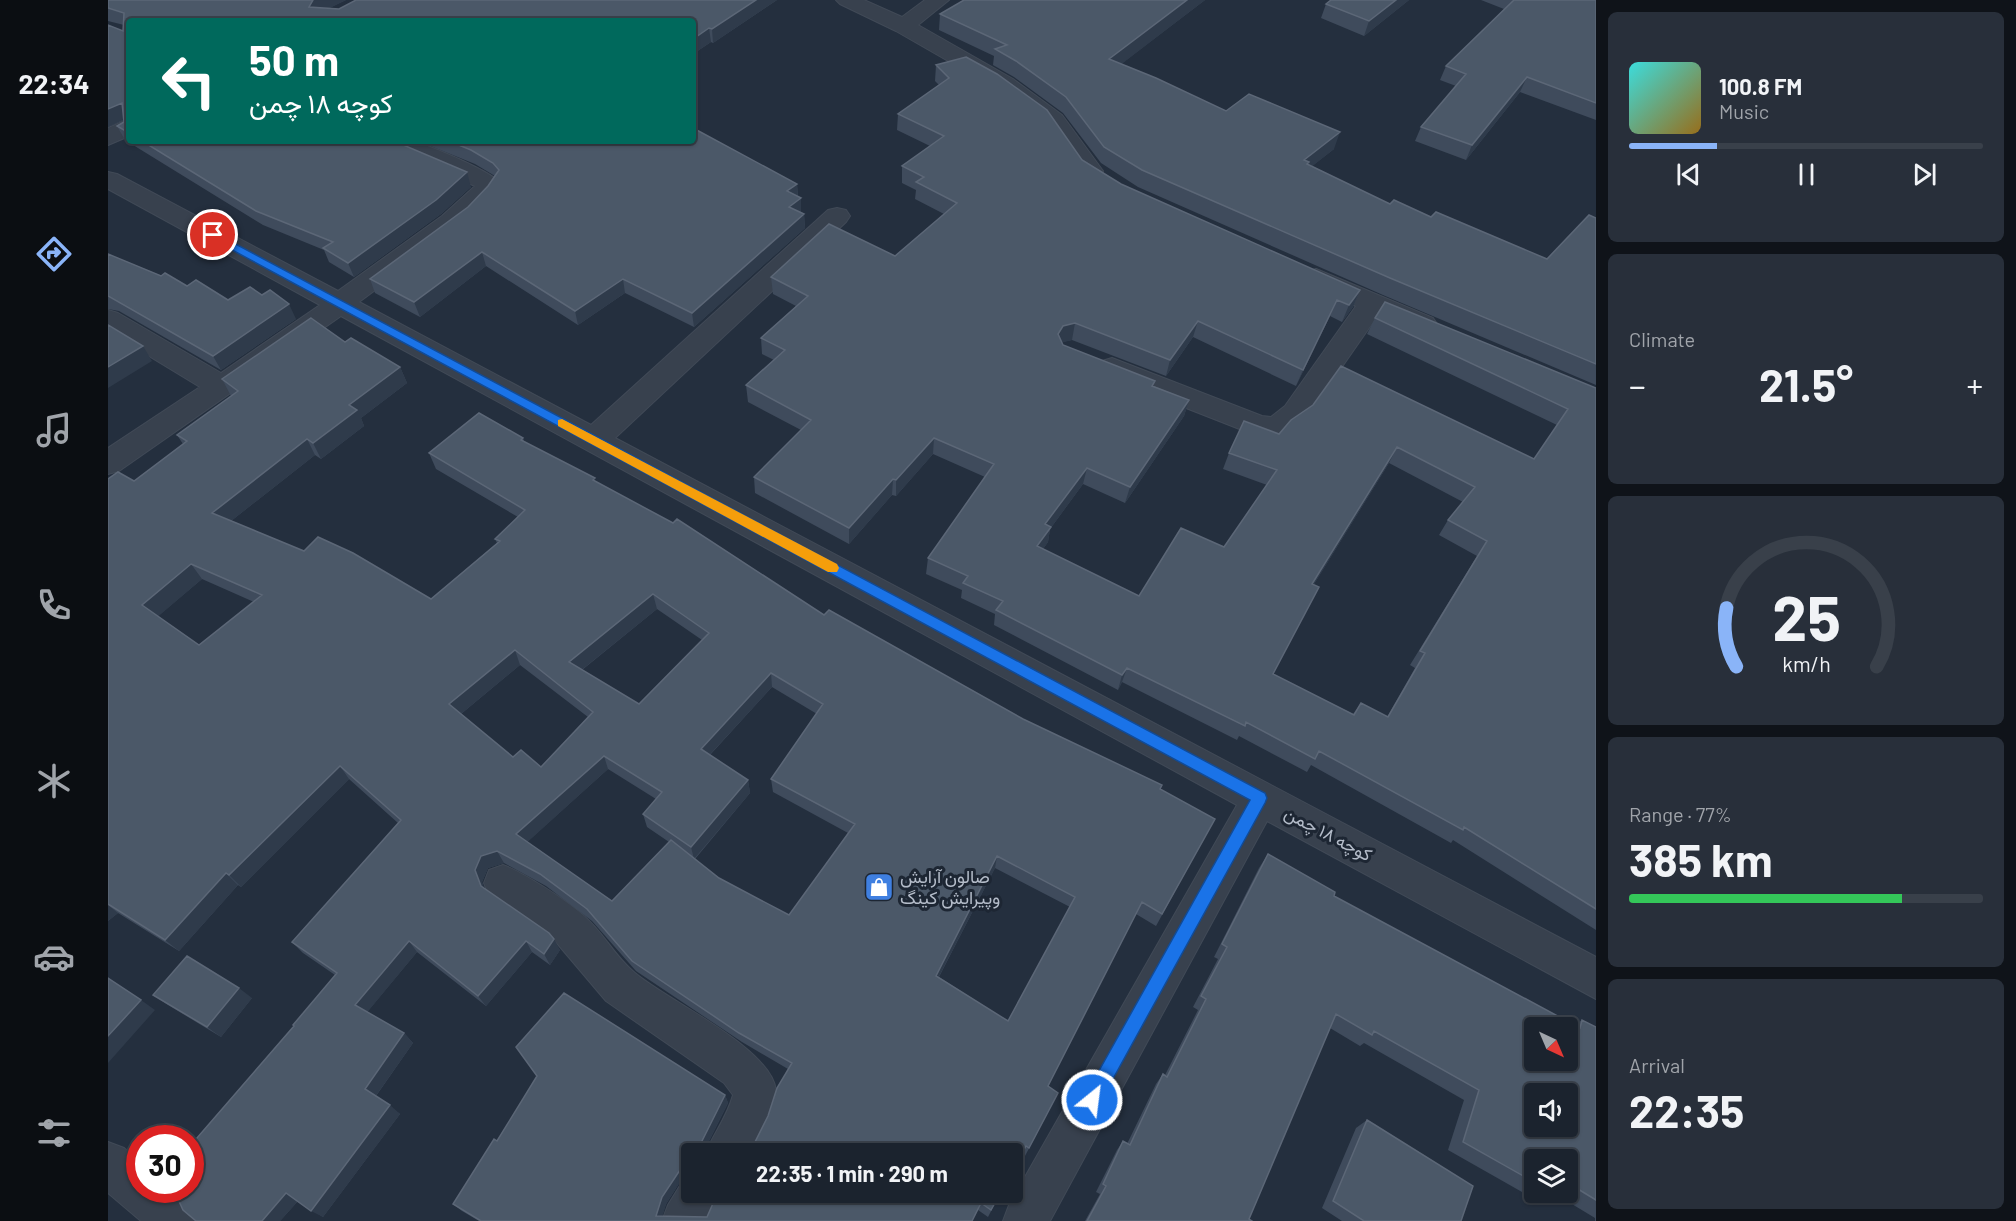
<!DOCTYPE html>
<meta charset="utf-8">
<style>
body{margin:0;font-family:Barlow,Vazirmatn,sans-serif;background:#282f3a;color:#f1f3f6;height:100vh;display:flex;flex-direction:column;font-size:22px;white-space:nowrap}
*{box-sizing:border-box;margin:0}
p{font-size:20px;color:#a0a4aa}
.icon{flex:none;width:33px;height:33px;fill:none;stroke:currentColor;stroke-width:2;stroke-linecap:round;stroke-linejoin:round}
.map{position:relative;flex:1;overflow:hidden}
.details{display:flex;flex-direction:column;gap:12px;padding:12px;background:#0f1319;width:420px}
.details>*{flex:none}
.hud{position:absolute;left:18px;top:18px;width:570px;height:126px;border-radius:6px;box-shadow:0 2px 4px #0004,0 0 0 2px #39404a;background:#00695c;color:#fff;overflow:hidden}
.needle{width:39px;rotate:136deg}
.controls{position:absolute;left:1416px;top:1017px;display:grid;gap:12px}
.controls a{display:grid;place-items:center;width:54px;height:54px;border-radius:6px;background:#1b232e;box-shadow:0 2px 4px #0004,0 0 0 2px #39404a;font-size:30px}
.speed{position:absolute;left:18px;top:1125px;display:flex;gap:12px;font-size:30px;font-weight:700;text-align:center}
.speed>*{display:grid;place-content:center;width:78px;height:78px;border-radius:50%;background:#1b232e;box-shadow:0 2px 4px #0004,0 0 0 2px #39404a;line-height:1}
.speed .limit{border:9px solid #d22;background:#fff;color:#111}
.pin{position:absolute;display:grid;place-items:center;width:51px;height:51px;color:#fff;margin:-26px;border:3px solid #fff;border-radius:50%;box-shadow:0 2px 6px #0007}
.me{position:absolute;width:66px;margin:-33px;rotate:29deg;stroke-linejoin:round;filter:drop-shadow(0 0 4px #0008)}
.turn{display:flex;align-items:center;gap:21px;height:126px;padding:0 24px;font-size:27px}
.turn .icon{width:78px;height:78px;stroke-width:2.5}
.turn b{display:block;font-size:42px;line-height:51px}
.big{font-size:45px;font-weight:700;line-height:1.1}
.details .tile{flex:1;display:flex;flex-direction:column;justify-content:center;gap:9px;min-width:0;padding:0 21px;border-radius:9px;background:#282f3a}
.details .dial{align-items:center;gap:0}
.dial svg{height:156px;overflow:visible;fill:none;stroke:#39404a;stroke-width:7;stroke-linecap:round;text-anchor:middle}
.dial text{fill:#f1f3f6;stroke:none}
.song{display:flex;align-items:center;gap:18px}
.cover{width:72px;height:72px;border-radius:9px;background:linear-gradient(135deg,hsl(180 70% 55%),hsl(40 70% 35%))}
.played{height:6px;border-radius:3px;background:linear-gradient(90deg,#8ab4f8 25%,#39404a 25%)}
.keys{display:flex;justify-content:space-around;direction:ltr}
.heat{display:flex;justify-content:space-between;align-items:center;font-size:33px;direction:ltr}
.charge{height:9px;border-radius:4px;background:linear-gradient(90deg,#34c759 77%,#39404a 0)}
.trip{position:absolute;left:573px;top:1143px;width:342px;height:60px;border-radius:6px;background:#1b232e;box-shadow:0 2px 4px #0004,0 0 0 2px #39404a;font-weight:700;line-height:60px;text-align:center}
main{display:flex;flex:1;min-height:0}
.tabs{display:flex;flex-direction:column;width:108px;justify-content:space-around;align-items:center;background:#0b0e12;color:#a0a4aa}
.tabs .icon{width:42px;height:42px}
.tabs .selected{color:#8ab4f8}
.tabs b{font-size:27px;color:#f1f3f6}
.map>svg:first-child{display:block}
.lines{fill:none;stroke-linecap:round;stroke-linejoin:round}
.minor-casing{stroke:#414a57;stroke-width:2}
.minor{fill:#38414e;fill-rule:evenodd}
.wall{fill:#3f4b5c;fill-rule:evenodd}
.shaded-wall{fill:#2f3b4b}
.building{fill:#4b5868;stroke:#5c6777;stroke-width:1.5;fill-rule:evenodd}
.route{fill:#1a73e8;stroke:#114b97;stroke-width:1.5}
.slow{fill:#f59e0b}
.labels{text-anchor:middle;stroke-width:6;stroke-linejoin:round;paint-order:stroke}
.street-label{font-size:18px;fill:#b4bcc9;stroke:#1d2633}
.poi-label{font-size:18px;fill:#b4bcc9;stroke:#1d2633;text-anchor:start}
</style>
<main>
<nav class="tabs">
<b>22:34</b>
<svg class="icon selected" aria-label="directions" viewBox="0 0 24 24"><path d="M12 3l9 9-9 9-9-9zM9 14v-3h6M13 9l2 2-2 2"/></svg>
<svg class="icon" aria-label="music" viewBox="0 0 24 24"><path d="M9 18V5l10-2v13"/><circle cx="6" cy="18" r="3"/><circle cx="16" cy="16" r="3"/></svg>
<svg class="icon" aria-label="phone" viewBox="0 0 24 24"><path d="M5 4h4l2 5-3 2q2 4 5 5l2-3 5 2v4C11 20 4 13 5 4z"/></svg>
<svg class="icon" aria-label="climate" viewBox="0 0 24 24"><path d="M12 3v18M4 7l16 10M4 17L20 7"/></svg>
<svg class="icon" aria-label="car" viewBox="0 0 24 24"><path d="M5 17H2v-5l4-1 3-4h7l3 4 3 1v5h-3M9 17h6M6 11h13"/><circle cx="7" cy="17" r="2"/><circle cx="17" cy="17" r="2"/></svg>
<svg class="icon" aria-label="filters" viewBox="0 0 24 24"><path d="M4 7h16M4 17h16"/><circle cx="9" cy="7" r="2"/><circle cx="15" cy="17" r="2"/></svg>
</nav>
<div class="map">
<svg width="1488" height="1221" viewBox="0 0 1488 1221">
<rect width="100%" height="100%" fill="#242f3e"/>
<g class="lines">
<g class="minor-casing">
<path id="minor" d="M728,0H756L794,17L817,0H841L810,25L905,79L954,115L995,171L992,176L983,178L974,176L938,125L889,89L788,31L732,4Z
M21,119V136L0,145V128Z
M271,141C281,141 294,139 304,141C321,145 385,172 393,184L382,199L363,219L251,302L483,425L720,210L729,208L738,210L742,216L738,222L507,438L1488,957V999L1159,821L942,1221H895L901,1205L1129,805L233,316L11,471L0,474V448L92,387L0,331V310L10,313L113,373L212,305L0,189V172L9,174L230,291L334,216L367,186L275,146Z
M1208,269L1325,318L1329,324L1325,330L1315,333L1305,330L1270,315L1197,420L1178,434L1163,438L1152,437L994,375L990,368L994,361L1004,358L1154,416L1163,417L1177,406L1248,306L1199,284L1195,278L1199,272Z
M395,865C416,873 458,900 476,916C495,932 507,957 527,973C560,1001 662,1047 668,1090C670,1108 653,1139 644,1154H597C606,1133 619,1117 625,1095L616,1083L498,1001L448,942L381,896L376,883L381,870Z
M0,1142L16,1148L32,1162V1190H64L83,1205L89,1221H33L0,1193Z
M584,1174V1192H616L602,1221H554L560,1205L578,1176Z"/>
</g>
<use href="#minor" class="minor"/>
</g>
<path class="wall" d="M0,0H238L221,8L231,9L248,0H669L605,43L603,42L585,54V21H21V141H286L363,187L333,214L246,277L221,262L216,250L155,225L17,140L9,126L16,122V120L0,127L16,25L0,21Z
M856,0H1097L1013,64L1118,111L1226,149L1204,166L1282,204L1323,217L1439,259L1488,218V385L1275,295L1030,187L993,163L955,113L906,77L885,65L886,56L831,30L832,14Z
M1223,0H1301L1256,36L1213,18L1218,4Z
M1373,0H1488V120L1412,92L1358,160L1307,141L1313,127L1348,86L1332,80L1338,66L1396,9Z
M828,65L1013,184L1252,290L1245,307L1234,322L1222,316L1188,386L1085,337L1058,376L964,340L954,342L955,345L1046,386L1081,400L1076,416L1017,503L975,484L942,529L940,542L935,549L1031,596L1116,547L1159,485L1115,469L1121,453L1171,434L1426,459L1449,425L1259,334L1267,318L1488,388V930L1345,840L1343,843L1203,765L1199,772L1131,736L1129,740L1014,682L1010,690L886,625L887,614L853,598L854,590L818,574L820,558L877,477L825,454L788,496L784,495L741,544L647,493L646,477L693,430L640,402L638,385L666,360L654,354L653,338L688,306L665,294L663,277L787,256L836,214L807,199L808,190L794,183V166L822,146L789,130L790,114L831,85L827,81ZM1281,463L1355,502L1340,520L1331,535L1369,556L1302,665L1307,668L1279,717L1253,703L1245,714L1165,674L1206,584Z
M310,141H585L689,184L690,196L693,212L696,214L697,228L586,327L517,293L470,325L378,266L312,317L267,293L262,279L360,207L380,186L387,176L367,164Z
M0,254L79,286L120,300L188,319L113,370L11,311L0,309Z
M237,342L292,367L299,383L253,418L256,426L213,459L207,455L123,521L196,551L323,599L389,543L387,539L410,517L328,469L321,453L415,438L416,441L489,482L716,615L915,719L1052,789L1107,819L1048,926L1028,914L940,1086L950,1093L917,1156L914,1154H584V1184L582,1173L577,1174L558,1204L554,1216L599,1217L893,1192L880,1217L870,1210L864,1221H371L354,1211L345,1204L389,1141L617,1095L620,1103L597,1149L644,1148L660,1116L680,1069L634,1042L528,971L484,921L438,886L396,863L380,868L374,882L376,889L452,950L442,965L424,952L378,1006L309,952L259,1012L296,1033L305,1043L268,1096L292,1114L215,1217L190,1201L172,1221L186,1027L227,975L195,953L184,942L290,823L241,779L133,887L130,885L71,951L10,913L0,921V479L26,481L75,444L69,435L123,396L114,379ZM94,579L146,602L91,645L50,616ZM549,609L594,640L531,704L474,670ZM412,665L480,717L433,767L405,757L353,714ZM664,687L709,714L663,779L665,792L740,833L681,915L611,878L587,859L642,793L640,780L602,755ZM500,769L548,799L535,814L539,827L561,842L504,901L419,842ZM887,868L962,907L900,1021L831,977Z
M1160,854L1226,896L1466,1025L1474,1020L1488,1027V1221H1487V1218L1444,1192H1460V1160H1426V1192H1429L1421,1196L1340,1150L1356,1100L1256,1043L1252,1046L1222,1028L1141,1219L1144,1221H977L992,1194L988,1192L1009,1150L1015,1141L1019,1144L1048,1084L1055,1074L1057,1075L1090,1010L1085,1007L1110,959L1106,957L1151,868Z
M45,995L144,998L113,1037L60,1005Z
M1259,1120L1353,1221H1234L1214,1208L1248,1128Z"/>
<path class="shaded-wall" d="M205,0H238L210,14L201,7Z
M648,0H669L605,43L604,29Z
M1079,0H1097L998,76L1001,59Z
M1288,0H1301L1256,36L1261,21Z
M601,28L603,42L585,54V39Z
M1419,77L1412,92L1358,160L1364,145Z
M14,103L21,117L0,127V109Z
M585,105H586L588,119L585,121Z
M1232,132L1226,149L1197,172L1196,160Z
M359,172L363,187L333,214L246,277L240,263Z
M689,184L690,198L679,191Z
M693,198V212L682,221L681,207Z
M696,214L697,228L586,327L584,313Z
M374,252L378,266L312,317L306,302Z
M515,279L517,293L470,325L467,311Z
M1252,290L1245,307L1234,322L1241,305Z
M1229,300L1222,316L1188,386L1195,370Z
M181,304L188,319L113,370L105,356Z
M1090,321L1085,337L1058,376L1062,360Z
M967,323L964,340L952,343L950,334L955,326Z
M35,346L44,361L0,388V367Z
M292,367L299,383L253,418L256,426L213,459L205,443L241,405Z
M1081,400L1076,416L1017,503L1022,487Z
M826,438L825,454L788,496V480Z
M199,439L207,455L114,528L104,513Z
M1289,447L1281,463L1197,599L1204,584Z
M979,468L975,484L942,529L940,542L926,562L929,546L937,524Z
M785,479L784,495L741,544V528Z
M83,564L94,579L46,620L34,605Z
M545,594L549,609L466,676L461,662Z
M407,650L412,665L348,718L341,704Z
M1019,668L1014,682L1010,690L1014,675Z
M663,673L664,687L595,762L593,749Z
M496,756L500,769L414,847L408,834Z
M232,766L241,779L133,887L121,875Z
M640,780L642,793L586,859L583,847Z
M389,851L396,863L380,868L374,882L380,898L373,886L367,870L373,856Z
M889,856L887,868L826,986L828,976Z
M118,873L130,885L71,951L57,940Z
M0,905L10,913L0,921Z
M446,939L452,950L442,965L436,954Z
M301,941L309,952L257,1015L247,1005Z
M418,941L424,952L378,1006L370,996Z
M131,988L144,998L113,1037L99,1027Z
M33,1000L47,1010L0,1063V1036Z
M296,1033L305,1043L267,1097L257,1089Z
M617,1095L620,1103L595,1153L592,1145Z
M282,1105L292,1114L215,1217L203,1211Z
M574,1167L577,1174L558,1204L553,1221L548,1216L554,1197Z
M178,1193L191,1200L172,1221H154Z"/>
<path class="building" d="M0,0H205L201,7L231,9L248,0H648L604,29L601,28L585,39V21H21V133L9,126L16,122L14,103L0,109V25L15,31L16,13L0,8Z
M856,0H1079L1001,59L1048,78L1118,111L1141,94L1232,132L1196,160L1201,162L1199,164L1282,204L1286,200L1323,217L1328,212L1439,259L1481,215L1488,218V364L1282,278L1034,170L996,147L958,97L908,61L887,49L899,45L832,14Z
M1223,0H1288L1261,21L1218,4Z
M1406,0H1488V103L1419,77L1364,145L1313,127L1358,74L1338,66Z
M858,57L889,74L939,110L974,160L1013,184L1252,290L1241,305L1229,300L1195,370L1090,321L1062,360L967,323L955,326L950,334L955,345L1047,381L1044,386L1081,400L1022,487L979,468L937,524L943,527L929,546L1031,596L1073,528L1116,547L1169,470L1121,453L1136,421L1171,434L1183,420L1205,405L1233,366L1426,459L1460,409L1267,318L1277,302L1488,388V909L1356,827L1355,830L1211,751L1207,759L1138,722L1137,726L1019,668L1014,675L888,610L895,601L855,583L860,576L820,558L886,464L826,438L788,480L785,479L741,528L646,477L703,420L638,385L677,350L653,338L700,296L663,277L721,224L787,256L849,203L808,182L816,177L794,166L836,136L790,114L841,78L828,65ZM1289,447L1367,487L1340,520L1379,541L1312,651L1317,653L1280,717L1253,703L1246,715L1165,674L1211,587L1204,584Z
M585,128L689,184L679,191L693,198L681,207L696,214L584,313L515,279L467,311L374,252L306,302L262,279L360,207L380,186L391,170L385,163L363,150L341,141H585Z
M34,141H286L359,172L328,200L240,263L215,248L225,242L148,211Z
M0,254L53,276L57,273L79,286L88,280L120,300L142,287L154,295L162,290L181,304L105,356L0,296Z
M203,318L237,342L243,338L292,367L241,405L249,410L205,443L199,439L104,513L196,551L210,537L245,553L323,599L392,541L387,539L417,510L321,453L371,413L415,438L413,440L487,478L485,480L565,523L569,519L716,615L721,610L915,719L1054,785L1052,789L1107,819L1054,914L1034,902L940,1086L950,1093L921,1148L918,1146L904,1171V1154H584V1183H583L582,1165L574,1167L554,1197L548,1216L599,1217L610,1192H893L883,1210L873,1203L864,1221H373L345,1204L386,1139L389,1141L429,1076L408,1047L456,993L617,1095L592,1145L594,1149L644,1148L660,1116L669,1088L684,1063L631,1033L524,961L479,909L432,874L389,851L373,856L367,870L373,886L441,933L446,939L436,954L418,941L370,996L301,941L247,1005L296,1033L257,1089L282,1105L203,1211L178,1193L154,1221H88L75,1210L69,1197L61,1190H82V1146L186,1026L185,1025L229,973L184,942L293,820L232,766L121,875L118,873L57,940L0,904V479L10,472L26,481L79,441L69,435L130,391L114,379ZM83,564L154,595L91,645L34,605ZM545,594L601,633L531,704L461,662ZM407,650L485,712L433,767L413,750L405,757L341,704ZM663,673L715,704L663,779L747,824L681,915L611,878L563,840L504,901L408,834L496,756L554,792L535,814L583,847L640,780L593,749ZM889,856L967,897L900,1021L828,976Z
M0,325L35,346L0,367Z
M1160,854L1227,892L1226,896L1472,1028L1474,1020L1488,1027V1200L1460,1183V1160H1426V1182L1355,1142L1371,1090L1266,1031L1264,1035L1228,1014L1141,1219L1144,1221H979L998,1186L995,1184L1015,1141L1022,1145L1055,1074L1059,1077L1098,999L1093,996L1119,947L1114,944ZM1426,1028H1460V1060H1426ZM1426,1094H1460V1126H1426Z
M79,956L131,988L99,1027L45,995Z
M0,978L33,1000L0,1036Z
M1259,1120L1365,1186L1353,1221H1256L1225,1201Z"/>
<path class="route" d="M105,232L1157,793L1159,798L1157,803L990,1106L984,1109L978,1106L975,1100L978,1094L1142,800L102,238V233Z"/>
<path class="slow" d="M454,419L729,564L731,568L729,572H720L450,426V420Z"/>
<defs>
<g id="shop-square" transform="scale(1.5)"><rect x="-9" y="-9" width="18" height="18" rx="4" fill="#3f7fe0" stroke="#1d2633"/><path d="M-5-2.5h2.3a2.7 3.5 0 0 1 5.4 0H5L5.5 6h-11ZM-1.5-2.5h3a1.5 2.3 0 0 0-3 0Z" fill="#fff"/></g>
</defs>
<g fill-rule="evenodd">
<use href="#shop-square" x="771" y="887"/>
</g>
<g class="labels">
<g class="street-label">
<text transform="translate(1220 834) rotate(28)" y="6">كوچه ١٨ چمن</text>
</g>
<g class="poi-label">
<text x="792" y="883">صالون آرایش<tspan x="792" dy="21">وپیرایش کینگ</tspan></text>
</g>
</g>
</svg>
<div class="controls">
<a><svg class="needle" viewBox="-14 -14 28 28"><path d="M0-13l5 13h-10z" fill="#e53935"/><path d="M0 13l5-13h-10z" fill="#a0a4aa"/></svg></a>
<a><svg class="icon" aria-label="sound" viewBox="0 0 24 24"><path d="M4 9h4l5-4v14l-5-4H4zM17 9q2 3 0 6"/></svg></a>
<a><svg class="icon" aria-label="layers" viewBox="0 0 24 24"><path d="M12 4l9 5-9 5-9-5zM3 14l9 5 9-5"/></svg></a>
</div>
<div class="speed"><div class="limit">30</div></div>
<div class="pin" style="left:105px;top:235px;background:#d93025"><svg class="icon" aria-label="arrive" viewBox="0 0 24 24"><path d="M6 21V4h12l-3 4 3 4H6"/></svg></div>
<svg class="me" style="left:984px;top:1100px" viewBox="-20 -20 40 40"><circle r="17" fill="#1a73e8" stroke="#fff" stroke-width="3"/><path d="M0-11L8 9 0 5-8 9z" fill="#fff"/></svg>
<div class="trip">22:35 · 1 min · 290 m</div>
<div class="hud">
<div class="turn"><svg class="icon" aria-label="left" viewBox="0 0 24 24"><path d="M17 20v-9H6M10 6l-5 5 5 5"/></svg><div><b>50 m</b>كوچه ١٨ چمن</div></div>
</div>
</div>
<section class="details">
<div class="tile">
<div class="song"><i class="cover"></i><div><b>100.8 FM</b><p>Music</p></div></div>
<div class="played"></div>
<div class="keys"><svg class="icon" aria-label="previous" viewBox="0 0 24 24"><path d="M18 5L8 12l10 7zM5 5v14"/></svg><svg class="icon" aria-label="pause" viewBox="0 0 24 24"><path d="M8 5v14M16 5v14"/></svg><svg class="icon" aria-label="next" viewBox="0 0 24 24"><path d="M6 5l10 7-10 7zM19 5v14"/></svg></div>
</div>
<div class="tile"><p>Climate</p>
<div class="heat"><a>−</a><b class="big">21.5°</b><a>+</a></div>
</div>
<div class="tile dial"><svg viewBox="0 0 100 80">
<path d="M14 69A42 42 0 1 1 86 69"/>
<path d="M14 69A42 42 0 0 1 9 39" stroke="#8ab4f8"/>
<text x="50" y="56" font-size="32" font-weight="700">25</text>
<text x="50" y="72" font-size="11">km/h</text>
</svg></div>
<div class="tile"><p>Range · 77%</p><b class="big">385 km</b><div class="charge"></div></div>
<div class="tile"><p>Arrival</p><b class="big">22:35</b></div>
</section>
</main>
